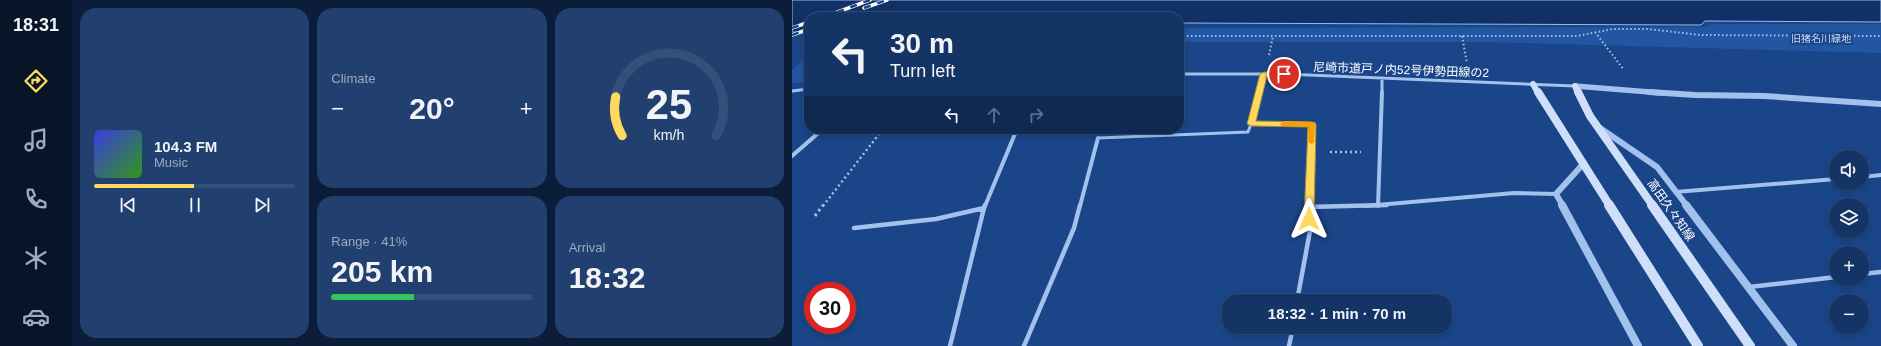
<!DOCTYPE html>
<meta charset="utf-8">
<style>
body{margin:0;font-family:Helvetica,"Noto Sans JP",sans-serif;background:#213f6f;color:#f1f3f6;height:100vh;display:flex;flex-direction:column;font-size:15px;white-space:nowrap}
*{box-sizing:border-box;margin:0}
p{font-size:13px;color:#9daabf}
.icon{flex:none;width:22px;height:22px;fill:none;stroke:currentColor;stroke-width:2;stroke-linecap:round;stroke-linejoin:round}
.map{position:relative;flex:1;overflow:hidden}
.side{display:flex;flex-direction:column;gap:8px;padding:8px;background:#0b1d38;width:720px}
.side>*{flex:none}
.guide{position:absolute;left:12px;top:12px;width:380px;height:122px;border-radius:16px;box-shadow:0 2px 6px #0003,0 0 0 1px #334f7a;background:#143466;color:#f1f3f6;overflow:hidden}
.tools{position:absolute;left:1037px;top:150px;display:grid;gap:8px}
.tools a{display:grid;place-items:center;width:40px;height:40px;border-radius:50%;background:#143466;box-shadow:0 2px 6px #0003,0 0 0 1px #334f7a;font-size:20px}
.speed{position:absolute;left:12px;top:282px;display:flex;gap:8px;font-size:20px;font-weight:700;text-align:center}
.speed>*{display:grid;place-content:center;width:52px;height:52px;border-radius:50%;background:#143466;box-shadow:0 2px 6px #0003,0 0 0 1px #334f7a;line-height:1}
.speed .limit{border:6px solid #d22;background:#fff;color:#111}
.pin{position:absolute;display:grid;place-items:center;width:34px;height:34px;color:#fff;margin:-17px;border:2px solid #fff;border-radius:50%;box-shadow:0 1px 4px #0007}
.me{position:absolute;width:44px;margin:-22px;rotate:0deg;stroke-linejoin:round;filter:drop-shadow(0 0 3px #0008)}
.turn{display:flex;align-items:center;gap:14px;height:84px;padding:0 20px;font-size:18px}
.turn .icon{width:52px;height:52px;stroke-width:2.5}
.turn b{display:block;font-size:28px;line-height:34px}
.lanes{display:flex;align-items:center;height:38px;padding:0 20px;background:#0003;justify-content:center;gap:20px;direction:ltr}
.lanes .off{opacity:.35}
.big{font-size:30px;font-weight:700;line-height:1.1}
.side .widget{flex:1;display:flex;flex-direction:column;justify-content:center;gap:6px;min-width:0;padding:0 14px;border-radius:16px;background:#213f6f}
.side .dial{align-items:center;gap:0}
.dial svg{height:104px;overflow:visible;fill:none;stroke:#334f7a;stroke-width:7;stroke-linecap:round;text-anchor:middle}
.dial text{fill:#f1f3f6;stroke:none}
.song{display:flex;align-items:center;gap:12px}
.cover{width:48px;height:48px;border-radius:6px;background:linear-gradient(135deg,hsl(240 70% 55%),hsl(110 70% 35%))}
.played{height:4px;border-radius:2px;background:linear-gradient(90deg,#ffd85e 50%,#334f7a 50%)}
.keys{display:flex;justify-content:space-around;direction:ltr}
.heat{display:flex;justify-content:space-between;align-items:center;font-size:22px;direction:ltr}
.charge{height:6px;border-radius:3px;background:linear-gradient(90deg,#34c759 41%,#334f7a 0)}
.side .tiles{flex:1;display:grid;gap:8px;grid-template-columns:repeat(3,1fr)}
.widget:first-child{grid-row:span 2}
.trip{position:absolute;left:430px;top:294px;width:230px;height:40px;border-radius:16px;background:#143466;box-shadow:0 2px 6px #0003,0 0 0 1px #334f7a;font-weight:700;line-height:40px;text-align:center}
main{display:flex;flex:1;min-height:0}
.menu{display:flex;flex-direction:column;width:72px;justify-content:space-around;align-items:center;background:#081529;color:#9daabf}
.menu .icon{width:28px;height:28px}
.menu .current{color:#ffd85e}
.menu b{font-size:18px;color:#f1f3f6}
.map>svg:first-child{display:block}
.green{fill:#2256a2}
.water{fill:#113166;stroke:#95bbef}
.lines{fill:none;stroke-linecap:round;stroke-linejoin:round}
.path-far2{stroke:#a2c1ed;stroke-width:2;stroke-dasharray:1.5 2.5;stroke-linecap:butt}
.path-far1{stroke:#a2c1ed;stroke-width:2.5;stroke-dasharray:2 3;stroke-linecap:butt}
.path{stroke:#a2c1ed;stroke-width:3;stroke-dasharray:2.5 3.5;stroke-linecap:butt}
.service{stroke:#a2c1ed;stroke-width:3}
.minor-far2{stroke:#a2c1ed;stroke-width:3}
.minor-far1{stroke:#a2c1ed;stroke-width:4}
.minor{stroke:#a2c1ed;stroke-width:4.5}
.tertiary-far2{stroke:#a2c1ed;stroke-width:5.5}
.tertiary-far1{stroke:#a2c1ed;stroke-width:6}
.tertiary{stroke:#a2c1ed;stroke-width:8}
.secondary-far2{stroke:#cfdff9;stroke-width:6}
.secondary-far1{stroke:#cfdff9;stroke-width:8}
.secondary{stroke:#cfdff9;stroke-width:10}
.rail-casing{stroke:#fff;stroke-width:3.5}
.rail{stroke:#1a4588;stroke-width:2.5;stroke-dasharray:7;stroke-linecap:butt}
.route{fill:#ffd85e;stroke:#a68c3d}
.slow{fill:#f59e0b}
.labels{text-anchor:middle;stroke-width:4;stroke-linejoin:round;paint-order:stroke}
.far-park-label{font-size:10px;fill:#c8dcf9;stroke:#1a4588}
.street-label{font-size:12px;fill:#fff;stroke:#1a4588}
</style>
<main>
<nav class="menu">
<b>18:31</b>
<svg class="icon current" aria-label="directions" viewBox="0 0 24 24"><path d="M12 3l9 9-9 9-9-9zM9 14v-3h6M13 9l2 2-2 2"/></svg>
<svg class="icon" aria-label="music" viewBox="0 0 24 24"><path d="M9 18V5l10-2v13"/><circle cx="6" cy="18" r="3"/><circle cx="16" cy="16" r="3"/></svg>
<svg class="icon" aria-label="phone" viewBox="0 0 24 24"><path d="M5 4h4l2 5-3 2q2 4 5 5l2-3 5 2v4C11 20 4 13 5 4z"/></svg>
<svg class="icon" aria-label="climate" viewBox="0 0 24 24"><path d="M12 3v18M4 7l16 10M4 17L20 7"/></svg>
<svg class="icon" aria-label="car" viewBox="0 0 24 24"><path d="M5 17H2v-5l4-1 3-4h7l3 4 3 1v5h-3M9 17h6M6 11h13"/><circle cx="7" cy="17" r="2"/><circle cx="17" cy="17" r="2"/></svg>
</nav>
<section class="side">
<div class="tiles">
<div class="widget">
<div class="song"><i class="cover"></i><div><b>104.3 FM</b><p>Music</p></div></div>
<div class="played"></div>
<div class="keys"><svg class="icon" aria-label="previous" viewBox="0 0 24 24"><path d="M18 5L8 12l10 7zM5 5v14"/></svg><svg class="icon" aria-label="pause" viewBox="0 0 24 24"><path d="M8 5v14M16 5v14"/></svg><svg class="icon" aria-label="next" viewBox="0 0 24 24"><path d="M6 5l10 7-10 7zM19 5v14"/></svg></div>
</div>
<div class="widget"><p>Climate</p>
<div class="heat"><a>−</a><b class="big">20°</b><a>+</a></div>
</div>
<div class="widget dial"><svg viewBox="0 0 100 80">
<path d="M14 69A42 42 0 1 1 86 69"/>
<path d="M14 69A42 42 0 0 1 9 39" stroke="#ffd85e"/>
<text x="50" y="56" font-size="32" font-weight="700">25</text>
<text x="50" y="72" font-size="11">km/h</text>
</svg></div>
<div class="widget"><p>Range · 41%</p><b class="big">205 km</b><div class="charge"></div></div>
<div class="widget"><p>Arrival</p><b class="big">18:32</b></div>
</div>
</section>
<div class="map">
<svg width="1089" height="346" viewBox="0 0 1089 346">
<rect width="100%" height="100%" fill="#1a4588"/>
<path class="green" d="M919,24H1089V53L692,42H387V28L913,27Z
M17,54V82L0,83V70Z"/>
<path class="water" d="M0,0H1089V22L913,21L909,25L387,23V17H17V32H0Z"/>
<g class="lines">
<path class="path-far2" d="M803,32L832,70
M387,36H784L821,29H856L909,35L1089,36
M670,36L675,63
M477,55L481,36"/>
<path class="path-far1" d="M538,152H569
M31,206L91,129"/>
<path class="path" d="M23,216L31,205"/>
<path class="service" d="M306,138L456,132L459,124"/>
<path class="minor-far2" d="M387,74H492L783,86
M0,91L17,89
M467,93L472,74
M590,93V78"/>
<path class="minor-far1" d="M467,92L459,124H520L516,206
M0,156L31,129
M1070,177L1089,175
M883,192L1044,179
M193,206L225,129
M288,206L306,138
M574,206L722,193L764,194
M586,206L590,92"/>
<path class="minor" d="M516,207V205
M62,228L144,219L192,208L193,205
M1070,274L1089,272
M957,287L1044,277
M505,301L518,231L516,207L595,205
M158,346L192,208
M232,346L282,228L288,205
M497,346L501,327"/>
<path class="tertiary-far2" d="M783,86L870,93"/>
<path class="tertiary-far1" d="M857,92L903,95L972,96L1089,104
M808,128L865,167L895,206
M771,206L764,194L792,163"/>
<path class="tertiary" d="M770,205L846,346
M894,205L1001,346"/>
<path class="secondary-far2" d="M741,84L746,93
M783,86L786,93"/>
<path class="secondary-far1" d="M746,92L818,206
M786,92L798,116L861,206"/>
<path class="secondary" d="M817,205L906,346
M860,205L958,346"/>
<g class="rail-casing">
<path id="rail" d="M72,8L95,0
M32,17L78,0
M0,28L17,22
M0,35L17,29"/>
</g>
<use href="#rail" class="rail"/>
</g>
<path class="route" d="M472,72H492L496,74L492,77L475,76L464,121L520,122L524,124L522,219L520,221H514L512,219L516,127L459,126L455,124L468,74Z"/>
<path class="slow" d="M492,121L523,122L522,143L519,144L515,141L516,127L489,126L488,124Z"/>
<g class="labels">
<g class="far-park-label">
<text x="1029" y="42">旧猪名川緑地</text>
</g>
<g class="street-label">
<text transform="translate(609 70) rotate(2)" y="4">尼崎市道戸ノ内52号伊勢田線の2</text>
<text transform="translate(879 210) rotate(55)" y="4">高田久々知線</text>
</g>
</g>
</svg>
<div class="tools">
<a><svg class="icon" aria-label="sound" viewBox="0 0 24 24"><path d="M4 9h4l5-4v14l-5-4H4zM17 9q2 3 0 6"/></svg></a>
<a><svg class="icon" aria-label="layers" viewBox="0 0 24 24"><path d="M12 4l9 5-9 5-9-5zM3 14l9 5 9-5"/></svg></a>
<a>+</a>
<a>−</a>
</div>
<div class="speed"><div class="limit">30</div></div>
<div class="pin" style="left:492px;top:74px;background:#d93025"><svg class="icon" aria-label="arrive" viewBox="0 0 24 24"><path d="M6 21V4h12l-3 4 3 4H6"/></svg></div>
<svg class="me" style="left:517px;top:219px" viewBox="-20 -20 40 40"><path d="M0-17L14 15 0 8-14 15z" fill="#ffd85e" stroke="#fff" stroke-width="4"/></svg>
<div class="trip">18:32 · 1 min · 70 m</div>
<div class="guide">
<div class="turn"><svg class="icon" aria-label="left" viewBox="0 0 24 24"><path d="M17 20v-9H6M10 6l-5 5 5 5"/></svg><div><b>30 m</b>Turn left</div></div>
<div class="lanes"><svg class="icon" aria-label="left" viewBox="0 0 24 24"><path d="M17 20v-9H6M10 6l-5 5 5 5"/></svg><svg class="icon off" aria-label="ahead" viewBox="0 0 24 24"><path d="M12 20V5M6 11l6-6 6 6"/></svg><svg class="icon off" aria-label="right" viewBox="0 0 24 24"><path d="M7 20v-9h11M14 6l5 5-5 5"/></svg></div>
</div>
</div>
</main>
